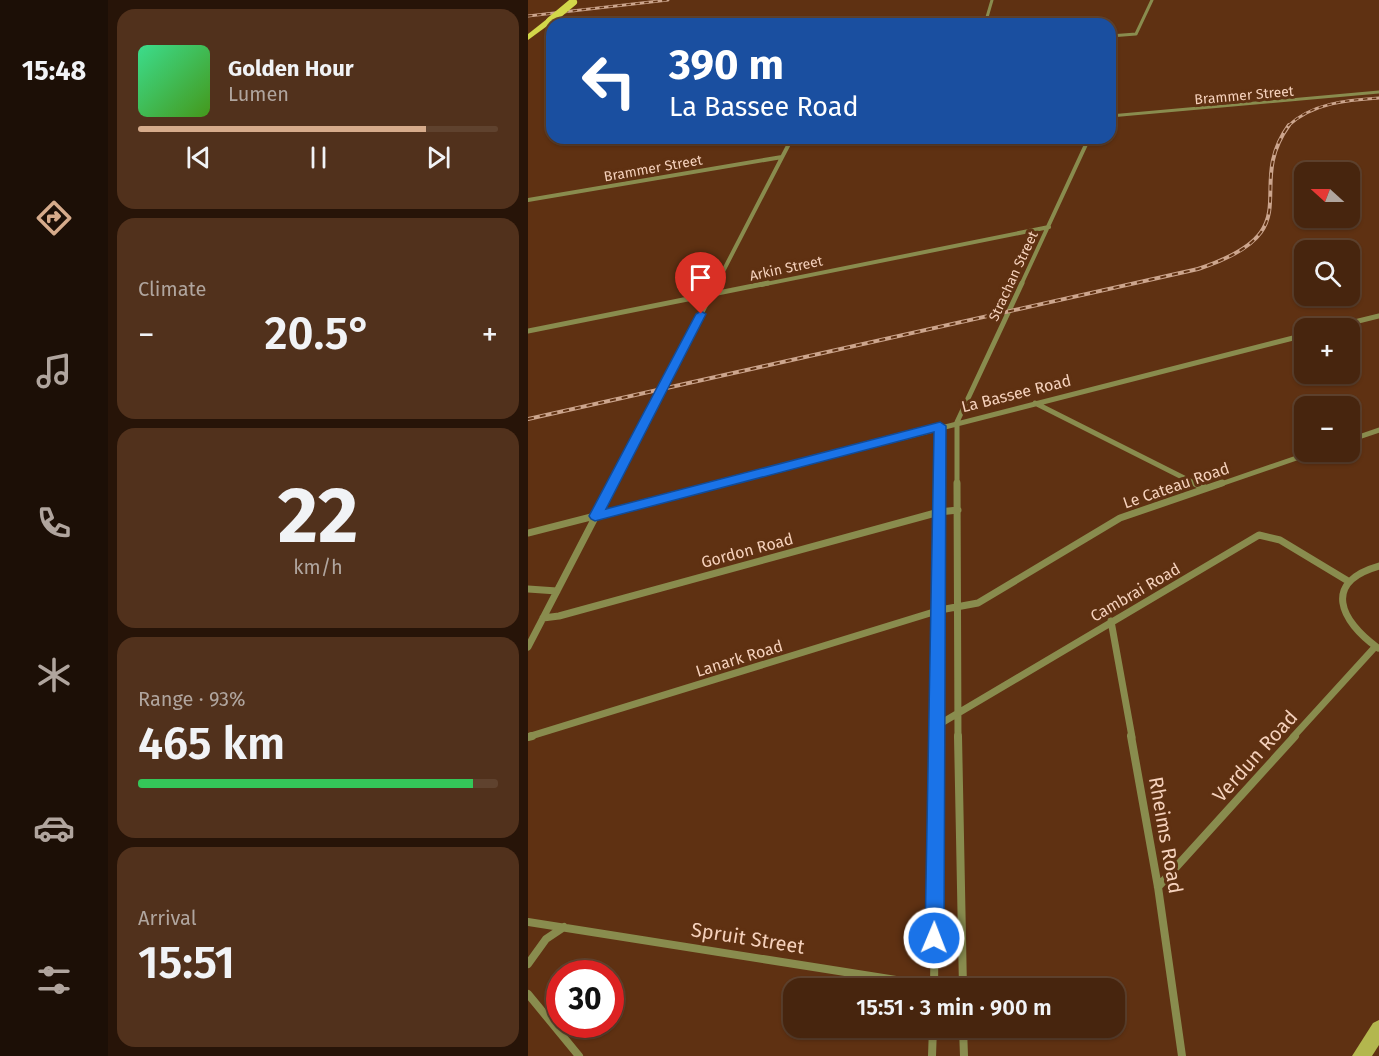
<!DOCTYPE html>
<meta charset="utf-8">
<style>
body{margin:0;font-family:"Fira Sans",sans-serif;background:#51311c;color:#f1f3f6;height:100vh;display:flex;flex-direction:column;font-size:22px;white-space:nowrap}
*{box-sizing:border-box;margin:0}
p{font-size:20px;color:#b0a59e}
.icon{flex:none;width:33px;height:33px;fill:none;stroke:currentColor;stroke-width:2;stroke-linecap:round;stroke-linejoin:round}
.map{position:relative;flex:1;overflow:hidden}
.side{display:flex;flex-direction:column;gap:9px;padding:9px;background:#271408;width:420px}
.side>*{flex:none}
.banner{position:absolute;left:18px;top:18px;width:570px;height:126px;border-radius:18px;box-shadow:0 2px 4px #0004,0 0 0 2px #5f422e;background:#1a4fa0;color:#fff;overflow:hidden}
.needle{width:39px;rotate:291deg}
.controls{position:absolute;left:766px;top:162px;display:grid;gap:12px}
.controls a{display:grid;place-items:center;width:66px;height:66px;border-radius:12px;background:#47250e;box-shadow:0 2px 4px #0004,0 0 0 2px #5f422e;font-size:30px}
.speed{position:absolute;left:18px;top:960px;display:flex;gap:12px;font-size:30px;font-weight:700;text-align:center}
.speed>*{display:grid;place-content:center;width:78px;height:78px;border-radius:50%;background:#47250e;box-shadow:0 2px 4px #0004,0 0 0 2px #5f422e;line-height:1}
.speed .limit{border:9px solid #d22;background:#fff;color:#111}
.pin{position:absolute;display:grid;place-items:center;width:51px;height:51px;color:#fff;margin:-62px -26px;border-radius:50% 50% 50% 0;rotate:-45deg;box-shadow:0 0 6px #0007}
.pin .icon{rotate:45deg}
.me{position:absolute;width:66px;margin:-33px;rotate:1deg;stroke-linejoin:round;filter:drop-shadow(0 0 4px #0008)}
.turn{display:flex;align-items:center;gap:21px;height:126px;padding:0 24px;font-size:27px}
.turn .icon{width:78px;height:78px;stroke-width:2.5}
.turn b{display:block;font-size:42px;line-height:51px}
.big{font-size:45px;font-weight:600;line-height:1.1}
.side .tile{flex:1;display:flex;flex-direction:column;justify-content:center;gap:9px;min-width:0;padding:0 21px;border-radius:18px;background:#51311c}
.side .dial{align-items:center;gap:0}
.dial b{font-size:78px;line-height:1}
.song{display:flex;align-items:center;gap:18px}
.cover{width:72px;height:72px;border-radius:9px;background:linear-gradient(135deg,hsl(150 70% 55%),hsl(100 70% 35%))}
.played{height:6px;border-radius:3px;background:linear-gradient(90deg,#d6ab8b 80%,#5f422e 80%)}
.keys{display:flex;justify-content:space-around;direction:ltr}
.heat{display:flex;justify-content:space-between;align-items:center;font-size:33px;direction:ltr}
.charge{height:9px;border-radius:4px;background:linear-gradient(90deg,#34c759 93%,#5f422e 0)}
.trip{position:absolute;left:255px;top:978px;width:342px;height:60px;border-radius:18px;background:#47250e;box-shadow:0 2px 4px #0004,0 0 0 2px #5f422e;font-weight:600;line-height:60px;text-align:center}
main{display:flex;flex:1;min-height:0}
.dock{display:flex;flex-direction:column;width:108px;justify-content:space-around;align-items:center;background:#1c0f06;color:#b0a59e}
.dock .icon{width:42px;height:42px}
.dock .active{color:#d6ab8b}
.dock b{font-size:27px;color:#f1f3f6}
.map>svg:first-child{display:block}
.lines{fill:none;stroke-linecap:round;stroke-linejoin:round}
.street-far4{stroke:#898c4e;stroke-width:3}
.street-far3{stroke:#898c4e;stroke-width:4}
.street-far2{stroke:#898c4e;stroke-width:5}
.street-far1{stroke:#898c4e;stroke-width:7}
.street{stroke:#898c4e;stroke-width:8}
.secondary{fill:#b3b74e;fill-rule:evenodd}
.primary{fill:#d3d74a;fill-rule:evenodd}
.rail-far1-casing{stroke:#cca58d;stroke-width:3}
.rail-casing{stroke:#cca58d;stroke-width:4}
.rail-far1{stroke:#5f3112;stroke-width:1.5;stroke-dasharray:4.5;stroke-linecap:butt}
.rail{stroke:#5f3112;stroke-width:2;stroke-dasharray:6;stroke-linecap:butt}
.primary-bridge{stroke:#d3d74a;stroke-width:8}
.route{fill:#1a73e8;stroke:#114b97;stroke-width:1.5}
.labels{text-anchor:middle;stroke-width:6;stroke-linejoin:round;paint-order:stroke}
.far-street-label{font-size:14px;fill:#f5d1bc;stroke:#5f3112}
.street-label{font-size:16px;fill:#f5d1bc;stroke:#5f3112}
.near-street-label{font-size:20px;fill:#f5d1bc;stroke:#5f3112}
</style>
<main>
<nav class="dock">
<b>15:48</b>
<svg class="icon active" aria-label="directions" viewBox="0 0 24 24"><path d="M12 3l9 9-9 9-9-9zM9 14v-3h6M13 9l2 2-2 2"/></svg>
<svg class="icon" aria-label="music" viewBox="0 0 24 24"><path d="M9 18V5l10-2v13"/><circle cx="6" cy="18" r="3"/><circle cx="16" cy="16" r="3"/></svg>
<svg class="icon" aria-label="phone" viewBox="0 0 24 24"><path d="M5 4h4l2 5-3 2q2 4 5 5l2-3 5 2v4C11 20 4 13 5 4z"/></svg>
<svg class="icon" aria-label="climate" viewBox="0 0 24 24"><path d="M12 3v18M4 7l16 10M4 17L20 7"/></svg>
<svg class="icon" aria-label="car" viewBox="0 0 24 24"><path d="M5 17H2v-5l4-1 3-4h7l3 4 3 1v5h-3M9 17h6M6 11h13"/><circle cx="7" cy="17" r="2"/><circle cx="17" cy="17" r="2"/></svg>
<svg class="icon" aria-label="filters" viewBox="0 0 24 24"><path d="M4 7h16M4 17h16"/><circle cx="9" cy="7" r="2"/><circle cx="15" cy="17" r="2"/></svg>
</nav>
<section class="side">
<div class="tile">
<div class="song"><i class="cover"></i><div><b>Golden Hour</b><p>Lumen</p></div></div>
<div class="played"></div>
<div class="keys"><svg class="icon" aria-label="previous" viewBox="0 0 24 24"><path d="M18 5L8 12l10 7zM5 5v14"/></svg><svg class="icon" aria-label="pause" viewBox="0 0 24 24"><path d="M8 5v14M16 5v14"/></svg><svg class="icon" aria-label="next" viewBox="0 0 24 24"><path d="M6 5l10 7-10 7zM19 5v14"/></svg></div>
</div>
<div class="tile"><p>Climate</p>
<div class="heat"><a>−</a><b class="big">20.5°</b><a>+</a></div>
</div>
<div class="tile dial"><b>22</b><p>km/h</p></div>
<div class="tile"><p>Range · 93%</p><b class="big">465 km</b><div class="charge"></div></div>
<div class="tile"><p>Arrival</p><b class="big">15:51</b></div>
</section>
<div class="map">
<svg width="851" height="1056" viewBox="0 0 851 1056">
<rect width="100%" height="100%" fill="#5f3112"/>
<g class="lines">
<path class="street-far4" d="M457,24L464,0
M582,36L608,34L624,0
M582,116L851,92"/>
<path class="street-far3" d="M0,200L254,157
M188,285L264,138
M233,285L521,227
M493,285L561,138"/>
<path class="street-far2" d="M802,328L851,316
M0,331L240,283
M507,403L670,485
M822,440L851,430
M84,485L189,283
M190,485L777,335
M411,485L412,426
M429,485V422L494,283
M690,485L786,452"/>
<path class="street-far1" d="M429,483L430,737
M667,483L677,488
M0,533L196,483
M0,589L29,591
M15,618L31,616L411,512L430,510
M583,621L604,737
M0,647L85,483
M850,648C812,621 794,582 851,566
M410,725L731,535L752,540L820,581
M0,737L412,610L450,603L592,518L694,483
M409,737L411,483
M765,737L847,647"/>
<path class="street" d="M430,736L435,988
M603,736L630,887L654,1056
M0,737L4,736
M630,887L767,736
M0,922L406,986L434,988
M0,964L18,939L36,927
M406,988L409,736
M0,994L51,1056
M435,1028L436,1056
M404,1056L405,1028"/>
<path class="secondary" d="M851,1020V1045L844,1056H824L845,1023Z"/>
<path class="primary" d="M19,19L26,21L0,40V34Z"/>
<g class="rail-far1-casing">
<path id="rail-far1" d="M0,16L140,0
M760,126C784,103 820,100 851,98"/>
</g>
<g class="rail-casing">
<path id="rail" d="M0,419L670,269C787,230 714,190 761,125"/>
</g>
<use href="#rail-far1" class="rail-far1"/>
<use href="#rail" class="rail"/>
<path class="primary-bridge" d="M22,21L45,2"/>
</g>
<path class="route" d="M173,311L178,314L78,509L412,422L418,426L416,938L413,945L406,948L400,945L397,938L406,432L67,521L63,519L61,516L168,314Z"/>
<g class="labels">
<g class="far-street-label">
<text transform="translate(716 95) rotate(-5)" y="5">Brammer Street</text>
<text transform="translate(125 168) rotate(-10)" y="5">Brammer Street</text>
<text transform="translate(258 268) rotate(-12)" y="5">Arkin Street</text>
<text transform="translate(485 276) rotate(-65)" y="5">Strachan Street</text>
</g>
<g class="street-label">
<text transform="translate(488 393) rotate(-14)" y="6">La Bassee Road</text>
<text transform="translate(648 485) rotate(-19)" y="6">Le Cateau Road</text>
<text transform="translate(219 550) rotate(-15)" y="6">Gordon Road</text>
<text transform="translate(607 592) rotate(-30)" y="6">Cambrai Road</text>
<text transform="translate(211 658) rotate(-17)" y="6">Lanark Road</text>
</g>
<g class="near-street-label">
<text transform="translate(727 756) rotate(-48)" y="7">Verdun Road</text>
<text transform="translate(638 835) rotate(80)" y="7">Rheims Road</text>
<text transform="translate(220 938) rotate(9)" y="7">Spruit Street</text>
</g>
</g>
</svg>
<div class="controls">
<a><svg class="needle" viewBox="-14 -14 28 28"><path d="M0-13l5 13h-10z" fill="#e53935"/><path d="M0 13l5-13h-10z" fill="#b0a59e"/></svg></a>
<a><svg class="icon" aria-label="search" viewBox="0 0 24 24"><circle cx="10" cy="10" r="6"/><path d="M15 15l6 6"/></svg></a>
<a>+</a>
<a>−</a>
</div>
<div class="speed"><div class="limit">30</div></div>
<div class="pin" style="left:173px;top:314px;background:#d93025"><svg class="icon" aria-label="arrive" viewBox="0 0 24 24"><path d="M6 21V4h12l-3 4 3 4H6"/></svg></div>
<svg class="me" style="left:406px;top:938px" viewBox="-20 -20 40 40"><circle r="17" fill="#1a73e8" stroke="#fff" stroke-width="3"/><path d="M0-11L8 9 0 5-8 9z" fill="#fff"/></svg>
<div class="trip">15:51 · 3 min · 900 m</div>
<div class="banner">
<div class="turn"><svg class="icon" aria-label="left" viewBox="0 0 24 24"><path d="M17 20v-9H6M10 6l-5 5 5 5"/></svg><div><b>390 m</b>La Bassee Road</div></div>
</div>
</div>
</main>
